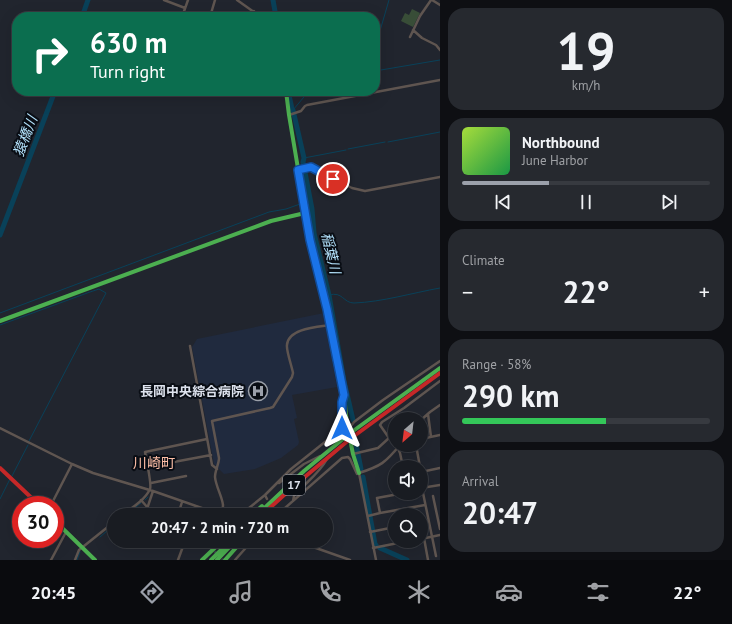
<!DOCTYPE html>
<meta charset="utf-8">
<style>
body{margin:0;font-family:"PT Sans","Noto Sans JP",sans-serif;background:#26292f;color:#f1f3f6;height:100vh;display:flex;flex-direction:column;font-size:15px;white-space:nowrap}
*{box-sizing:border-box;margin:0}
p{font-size:13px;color:#9fa1a5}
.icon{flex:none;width:22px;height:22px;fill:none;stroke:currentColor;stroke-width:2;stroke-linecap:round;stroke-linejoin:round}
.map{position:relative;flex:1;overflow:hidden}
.drawer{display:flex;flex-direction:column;gap:8px;padding:8px;background:#0e0f13;width:292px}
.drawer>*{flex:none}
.banner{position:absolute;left:12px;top:12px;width:368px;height:84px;border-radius:16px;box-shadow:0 4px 16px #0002,0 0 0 1px #373a40;background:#0b6e4f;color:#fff;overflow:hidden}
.needle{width:26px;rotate:208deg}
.controls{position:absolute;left:388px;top:412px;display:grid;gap:8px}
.controls a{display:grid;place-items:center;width:40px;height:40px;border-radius:50%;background:#191c22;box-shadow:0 4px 16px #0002,0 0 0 1px #373a40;font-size:20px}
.speed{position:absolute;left:12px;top:496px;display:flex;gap:8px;font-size:20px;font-weight:700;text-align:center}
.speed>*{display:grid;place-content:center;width:52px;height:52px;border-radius:50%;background:#191c22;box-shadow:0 4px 16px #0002,0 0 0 1px #373a40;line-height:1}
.speed .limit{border:6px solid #d22;background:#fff;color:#111}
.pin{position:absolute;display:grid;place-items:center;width:34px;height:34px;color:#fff;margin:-17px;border:2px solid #fff;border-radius:50%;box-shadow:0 1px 4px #0007}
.me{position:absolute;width:44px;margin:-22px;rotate:0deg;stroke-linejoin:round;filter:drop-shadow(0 0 3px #0008)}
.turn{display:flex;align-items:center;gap:14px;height:84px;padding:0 12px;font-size:18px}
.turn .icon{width:52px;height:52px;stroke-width:2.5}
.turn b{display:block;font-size:28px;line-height:34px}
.big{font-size:30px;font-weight:700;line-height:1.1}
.drawer .tile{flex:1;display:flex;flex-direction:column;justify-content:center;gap:6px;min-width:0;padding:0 14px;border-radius:16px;background:#26292f}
.drawer .dial{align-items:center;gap:0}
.dial b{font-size:52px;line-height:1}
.song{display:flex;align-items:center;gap:12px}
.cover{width:48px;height:48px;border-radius:6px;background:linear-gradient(135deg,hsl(80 70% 55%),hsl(140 70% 35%))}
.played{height:4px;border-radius:2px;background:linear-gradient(90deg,#9ba0aa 35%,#373a40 35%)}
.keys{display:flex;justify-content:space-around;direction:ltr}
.heat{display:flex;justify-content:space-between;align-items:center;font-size:22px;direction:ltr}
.charge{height:6px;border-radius:3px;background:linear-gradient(90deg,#34c759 58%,#373a40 0)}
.trip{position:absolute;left:107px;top:508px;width:226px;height:40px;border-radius:20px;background:#191c22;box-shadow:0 4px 16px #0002,0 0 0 1px #373a40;font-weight:700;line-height:40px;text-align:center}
.menu{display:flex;height:64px;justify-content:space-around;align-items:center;background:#0a0b0e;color:#9fa1a5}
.menu .icon{width:28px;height:28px}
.menu .active{color:#9ba0aa}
.menu b{font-size:18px;color:#f1f3f6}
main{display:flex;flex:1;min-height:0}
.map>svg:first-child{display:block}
.built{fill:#202a3e}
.green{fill:#384d37}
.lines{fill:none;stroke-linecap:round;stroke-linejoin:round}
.stream{stroke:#094159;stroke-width:1}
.river{stroke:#094159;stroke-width:5}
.street-tunnel{stroke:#3d414b;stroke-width:2.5;stroke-dasharray:2.5 1;stroke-linecap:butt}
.street{stroke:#5f5550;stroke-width:2.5}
.fast{stroke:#4caf50;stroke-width:4}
.jam{stroke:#c62828;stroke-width:4}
.route-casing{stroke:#114b97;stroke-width:10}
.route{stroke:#1a73e8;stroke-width:7}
.labels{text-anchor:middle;stroke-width:4;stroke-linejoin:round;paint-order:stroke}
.shield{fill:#090d14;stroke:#9da2ac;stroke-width:1}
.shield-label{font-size:12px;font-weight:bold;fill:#dde2ed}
.poi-label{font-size:13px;font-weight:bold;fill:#dde2ed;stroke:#090d14;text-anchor:end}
.water-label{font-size:14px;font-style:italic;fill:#b3e2fc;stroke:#090d14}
.neighbourhood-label{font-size:14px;fill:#febfa7;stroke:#090d14}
</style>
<main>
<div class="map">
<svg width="440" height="560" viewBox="0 0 440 560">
<rect width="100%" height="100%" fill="#21252e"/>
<path class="built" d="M324,313L326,314L327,320L326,322L327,329L329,330L335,361H332L337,387L292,395L297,418L294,419L299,442L298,445L281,458L255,469L224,474L214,464L192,347L197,339Z"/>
<path class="green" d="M412,9L420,13L413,27L401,21L405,13L409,15Z"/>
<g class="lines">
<path class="stream" d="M375,48L389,0
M375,71L440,60
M293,110L309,91
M388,142L440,132
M348,149L385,142
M304,158L346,150
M306,202L311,200
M329,295C343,291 343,303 354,303C382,302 412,293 440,288
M0,313L269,212L286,209L303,203
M0,325L90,292L99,289L106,293L29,441
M12,476L28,445
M0,499L10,479
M145,500L148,497
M126,515L141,503
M100,537L114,525
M77,560L80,552"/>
<path class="river" d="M273,0L276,17
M82,17L88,0
M290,91L289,95L292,109L293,110L304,158L303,162L312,209L314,233L329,295L344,381L353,420
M0,235L55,91
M356,444L361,469
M363,477L375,544L376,545
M380,548L407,560"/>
<path class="street-tunnel" d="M268,509L269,515
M212,549L223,560"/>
<path class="street" d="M164,0L185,8
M237,0L261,17
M432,0L440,5
M182,17L188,0
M210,17L215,0
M251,17L254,11
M413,30L422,38L436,45L440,50
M410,37L420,16L431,0
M289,115L301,111L305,106L307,105L440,80
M298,170L311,167L352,188L365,191L440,177
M190,346L212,465L217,469
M428,414L431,437
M421,420L430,412L440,405
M0,428L72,464L93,473L153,491L222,515
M348,430L354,422L383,400L440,361
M421,439L440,435
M395,444L389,438L380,425L382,422L404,408L440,381
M416,445L420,467
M397,446L400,453L403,467
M353,454L378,448L389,438
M147,467L211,455
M421,472L440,468
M359,473C381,466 385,463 400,445
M151,483L186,476
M279,483L304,464L320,456
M421,488L440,485
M422,488L436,556
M265,495L267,499
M433,496L440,529
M141,500L148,508L168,514
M293,501L294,496C305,483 319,474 327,459
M51,505L72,464
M380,513L425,505
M122,515C132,508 145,500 150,489C152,485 146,458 145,452L207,439
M145,515L153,491
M178,515L182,502
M193,515L196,506
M221,515C222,512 223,509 223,505C222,496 216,487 215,477C215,470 219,464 219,458L212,421L270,408L273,407L292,377L293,373C292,367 286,350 287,345C288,328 318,327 331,325
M241,515L249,508L265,495L291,469L340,430L342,425L341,402L343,396
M277,515L342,458L348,457L350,459L357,474L359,473L376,560
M368,516L380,513L377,498L404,493
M421,522L428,521
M370,532L395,527
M424,538L428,560
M421,539L440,535
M296,541L350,560
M373,548L408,541
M51,560L66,532
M75,560L79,550L114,522
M178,560L185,541
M235,560L252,541"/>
<path class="fast" d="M286,91L289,115L310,240L331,325L344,395L347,424L353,454L359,473
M0,321L271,221L305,213
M252,515L262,506
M257,515L304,471L349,434L440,368
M55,521L95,560
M202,560L222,541
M211,560L230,541
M217,560L235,541
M225,560L242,541"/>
<path class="jam" d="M0,468L39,505
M262,515L294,486L350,439L440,373"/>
</g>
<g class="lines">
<g class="route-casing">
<path id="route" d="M333,179L311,167L298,170L310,240L327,309L344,395L342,402V428"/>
</g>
<use href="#route" class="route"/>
</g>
<defs>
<g id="hospital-ring" transform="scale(1)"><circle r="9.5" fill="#090d14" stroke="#9ba0aa" stroke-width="1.5"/><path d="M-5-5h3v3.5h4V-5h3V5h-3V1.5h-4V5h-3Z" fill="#9ba0aa"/></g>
</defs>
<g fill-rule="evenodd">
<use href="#hospital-ring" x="258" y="391"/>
</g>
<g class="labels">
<rect class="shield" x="283" y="475" width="22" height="20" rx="3"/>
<g class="shield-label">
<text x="294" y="489">17</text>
</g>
<g class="poi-label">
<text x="244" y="396">長岡中央綜合病院</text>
</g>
<g class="water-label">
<text transform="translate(25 136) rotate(-69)" y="5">猿橋川</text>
<text transform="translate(331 253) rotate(77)" y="5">稲葉川</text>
</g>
<g class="neighbourhood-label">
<text x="154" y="468">川崎町</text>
</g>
</g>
</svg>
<div class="controls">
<a><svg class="needle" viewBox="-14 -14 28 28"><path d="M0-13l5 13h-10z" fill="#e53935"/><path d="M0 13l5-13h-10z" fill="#9fa1a5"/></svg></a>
<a><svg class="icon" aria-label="sound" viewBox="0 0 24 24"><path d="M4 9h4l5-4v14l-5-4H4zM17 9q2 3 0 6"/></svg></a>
<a><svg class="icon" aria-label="search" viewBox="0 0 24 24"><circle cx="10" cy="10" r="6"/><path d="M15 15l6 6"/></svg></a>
</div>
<div class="speed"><div class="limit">30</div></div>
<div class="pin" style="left:333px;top:179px;background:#d93025"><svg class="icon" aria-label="arrive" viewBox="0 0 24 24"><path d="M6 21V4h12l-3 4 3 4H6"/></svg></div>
<svg class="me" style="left:342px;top:428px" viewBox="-20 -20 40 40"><path d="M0-17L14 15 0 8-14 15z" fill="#1a73e8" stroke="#fff" stroke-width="4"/></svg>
<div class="trip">20:47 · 2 min · 720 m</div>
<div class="banner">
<div class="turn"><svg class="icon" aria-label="right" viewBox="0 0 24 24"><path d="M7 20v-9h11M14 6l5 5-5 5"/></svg><div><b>630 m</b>Turn right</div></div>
</div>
</div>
<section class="drawer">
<div class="tile dial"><b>19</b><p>km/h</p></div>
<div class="tile">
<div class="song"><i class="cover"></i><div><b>Northbound</b><p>June Harbor</p></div></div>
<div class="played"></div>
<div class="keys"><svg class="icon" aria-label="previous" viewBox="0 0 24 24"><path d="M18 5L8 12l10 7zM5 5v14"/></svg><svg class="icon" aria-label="pause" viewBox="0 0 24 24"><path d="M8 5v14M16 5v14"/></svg><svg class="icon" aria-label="next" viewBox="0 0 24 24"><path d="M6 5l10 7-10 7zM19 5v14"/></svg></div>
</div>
<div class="tile"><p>Climate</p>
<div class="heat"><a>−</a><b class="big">22°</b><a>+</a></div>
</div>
<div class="tile"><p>Range · 58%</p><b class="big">290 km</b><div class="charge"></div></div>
<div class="tile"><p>Arrival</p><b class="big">20:47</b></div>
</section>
</main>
<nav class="menu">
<b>20:45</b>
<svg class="icon active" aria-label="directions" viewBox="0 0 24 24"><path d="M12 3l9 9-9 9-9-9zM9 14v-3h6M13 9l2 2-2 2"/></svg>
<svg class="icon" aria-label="music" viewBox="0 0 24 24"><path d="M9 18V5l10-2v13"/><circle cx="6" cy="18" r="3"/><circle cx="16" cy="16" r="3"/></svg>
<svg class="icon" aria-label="phone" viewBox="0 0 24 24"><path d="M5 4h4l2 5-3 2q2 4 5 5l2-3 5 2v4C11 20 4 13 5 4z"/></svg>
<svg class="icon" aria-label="climate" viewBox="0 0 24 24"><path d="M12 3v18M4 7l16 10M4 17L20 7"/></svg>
<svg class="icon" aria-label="car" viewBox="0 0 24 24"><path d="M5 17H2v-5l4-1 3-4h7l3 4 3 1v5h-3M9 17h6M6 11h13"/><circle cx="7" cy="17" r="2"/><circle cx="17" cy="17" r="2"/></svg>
<svg class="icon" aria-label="filters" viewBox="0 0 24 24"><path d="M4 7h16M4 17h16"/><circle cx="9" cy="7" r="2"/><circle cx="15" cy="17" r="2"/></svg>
<b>22°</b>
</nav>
